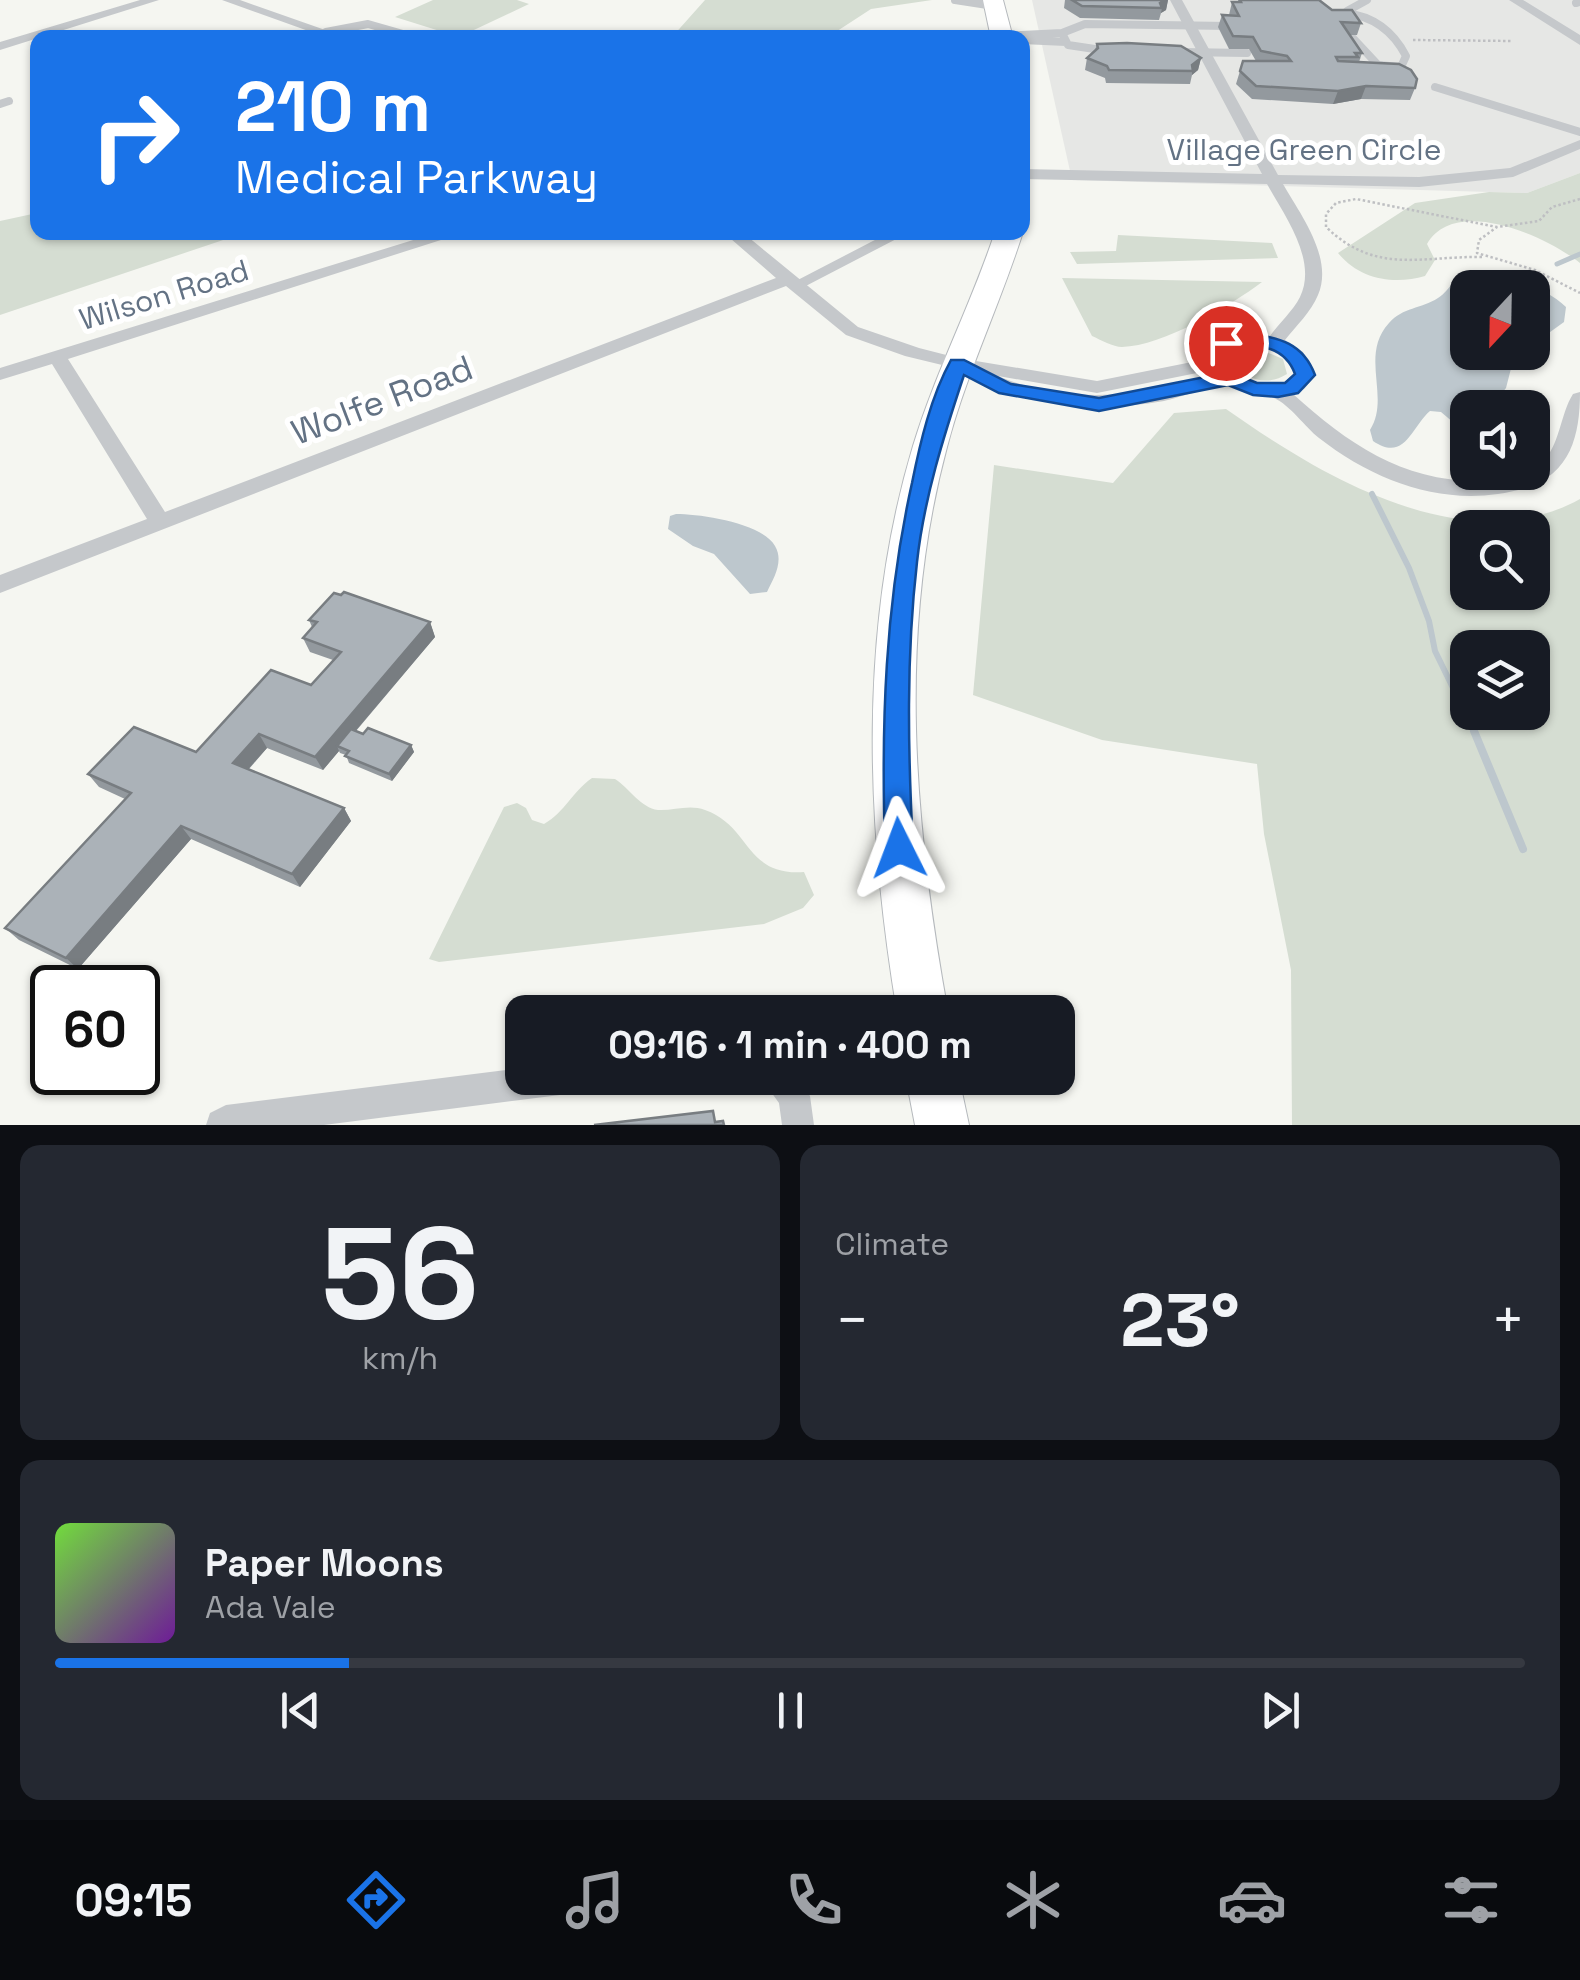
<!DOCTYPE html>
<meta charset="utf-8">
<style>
body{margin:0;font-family:"Space Grotesk",sans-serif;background:#242831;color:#f1f3f6;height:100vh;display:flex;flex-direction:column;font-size:38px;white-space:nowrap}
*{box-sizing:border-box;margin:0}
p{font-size:32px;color:#9ea1a6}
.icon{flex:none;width:55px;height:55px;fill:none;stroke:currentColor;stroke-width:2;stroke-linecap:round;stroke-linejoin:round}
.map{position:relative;height:1125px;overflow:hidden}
.sheet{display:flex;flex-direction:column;gap:20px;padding:20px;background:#0d0f14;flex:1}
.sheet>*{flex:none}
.hud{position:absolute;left:30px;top:30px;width:1000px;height:210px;border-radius:20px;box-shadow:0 2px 8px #0004;background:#1a73e8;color:#fff;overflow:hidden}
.needle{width:65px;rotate:202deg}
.buttons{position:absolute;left:1450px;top:270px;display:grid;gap:20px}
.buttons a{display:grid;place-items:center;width:100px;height:100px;border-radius:20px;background:#171b24;box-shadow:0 2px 8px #0004;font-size:50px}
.speed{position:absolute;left:30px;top:965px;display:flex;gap:20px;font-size:50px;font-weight:700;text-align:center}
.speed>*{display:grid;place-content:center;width:130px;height:130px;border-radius:50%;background:#171b24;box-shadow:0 2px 8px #0004;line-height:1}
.speed .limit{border:5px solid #111;border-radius:15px;background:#fff;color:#111}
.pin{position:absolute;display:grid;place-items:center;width:85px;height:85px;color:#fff;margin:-42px;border:5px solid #fff;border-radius:50%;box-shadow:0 2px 10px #0007}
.me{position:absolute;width:110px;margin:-55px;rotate:357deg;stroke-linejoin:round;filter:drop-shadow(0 0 8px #0008)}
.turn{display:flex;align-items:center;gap:35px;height:210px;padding:0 40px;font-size:45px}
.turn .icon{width:130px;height:130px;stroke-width:2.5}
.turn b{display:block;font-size:70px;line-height:85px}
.big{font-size:75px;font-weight:800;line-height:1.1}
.sheet .card{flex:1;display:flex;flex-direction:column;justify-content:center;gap:15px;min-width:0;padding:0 35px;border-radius:20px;background:#242831}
.sheet .dial{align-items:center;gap:0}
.dial b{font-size:130px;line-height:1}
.song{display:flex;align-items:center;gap:30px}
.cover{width:120px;height:120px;border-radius:15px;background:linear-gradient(135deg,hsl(100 70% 55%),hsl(280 70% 35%))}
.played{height:10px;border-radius:5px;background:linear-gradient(90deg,#1a73e8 20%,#363941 20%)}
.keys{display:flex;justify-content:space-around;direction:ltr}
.heat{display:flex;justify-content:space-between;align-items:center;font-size:55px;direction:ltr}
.sheet .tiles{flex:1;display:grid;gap:20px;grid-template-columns:1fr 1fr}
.card:last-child{grid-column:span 2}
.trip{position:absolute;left:505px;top:995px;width:570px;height:100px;border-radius:20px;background:#171b24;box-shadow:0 2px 8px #0004;font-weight:800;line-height:100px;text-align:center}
.dock{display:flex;height:160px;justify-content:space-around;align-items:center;background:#090b0e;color:#9ea1a6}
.dock .icon{width:70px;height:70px}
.dock .on{color:#1a73e8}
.dock b{font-size:45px;color:#f1f3f6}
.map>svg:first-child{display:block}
.built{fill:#e6e7e5}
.green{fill:#d5ddd2;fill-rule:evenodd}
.water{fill:#bdc7cd}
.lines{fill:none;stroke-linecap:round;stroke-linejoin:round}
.stream-far2{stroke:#bdc7cd;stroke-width:5}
.stream-far1{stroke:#bdc7cd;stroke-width:6}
.stream{stroke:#bdc7cd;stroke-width:8}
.primary-casing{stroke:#b5b9bd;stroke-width:2}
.path{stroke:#bebfc2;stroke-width:2.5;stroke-dasharray:2.5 2.5;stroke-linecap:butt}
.service-far1{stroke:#c5c8cb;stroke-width:8}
.service{stroke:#c5c8cb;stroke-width:9}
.minor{fill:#c5c8cb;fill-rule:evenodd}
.primary{fill:#fff;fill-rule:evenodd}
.wall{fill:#93999e}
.shaded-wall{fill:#787d81}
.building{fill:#abb2b8;stroke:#787d81;stroke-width:2.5}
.route{fill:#1a73e8;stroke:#114b97;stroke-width:2.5}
.labels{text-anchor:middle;stroke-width:10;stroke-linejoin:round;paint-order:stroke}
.far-street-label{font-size:30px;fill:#637284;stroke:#fff}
.street-label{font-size:35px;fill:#637284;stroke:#fff}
</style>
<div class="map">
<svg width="1580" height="1125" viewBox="0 0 1580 1125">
<rect width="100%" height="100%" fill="#f5f6f1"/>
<path class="built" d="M1032,0H1580V173L1527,193L1072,180Z"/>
<path class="green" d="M433,0H517L529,4L459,37L395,17Z
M705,0H932L871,9L828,37H672Z
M1580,173V263C1546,236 1455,195 1427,244L1435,260L1425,276C1395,285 1360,280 1338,253L1415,203L1489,192L1527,193Z
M37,213L38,232L244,233L0,315V221Z
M1118,235L1272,243L1278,258L1077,264L1070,252L1116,251Z
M1062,278L1262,282C1230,306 1163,346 1122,347C1113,347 1101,340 1092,336Z
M1259,349L1283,359L1287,374C1268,386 1245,381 1233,362L1236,353Z
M1226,409C1320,475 1464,563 1580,499V1125H1292L1291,970L1264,834L1257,764L1102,740L973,695L994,465L1113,483L1174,413ZM1468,528H1532V592H1468ZM1468,648H1532V712H1468Z
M592,778L615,779C629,788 641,808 658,810C673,811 689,804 705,810C752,827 744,876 804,872L814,895L803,908L764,924L439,962L429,959L504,807L517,803L526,808L532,820L544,824C566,811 571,793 592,778Z"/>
<path class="water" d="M1490,278C1517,279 1546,288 1566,307L1564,322L1546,335L1533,338L1532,288H1468V352L1515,353L1506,388L1491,407L1468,408L1467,434L1441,412L1430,411C1412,426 1405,463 1373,441L1370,430C1391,397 1359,356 1389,323C1403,307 1421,309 1438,298C1445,294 1448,287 1455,282Z
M676,514C701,514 762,523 775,546C784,561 774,578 767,592L750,594L714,554L693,546L668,529L670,516Z"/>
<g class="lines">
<path class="stream-far2" d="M1557,264L1580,254"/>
<path class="stream-far1" d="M1372,494L1409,568L1429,621L1435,651L1475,733"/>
<path class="stream" d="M1474,731L1523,849"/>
<g class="primary-casing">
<path id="primary" d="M983,0H1003L1013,38H991Z
M995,232H1023C1000,305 966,374 947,447C897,633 914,824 948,1012H897C866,825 858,629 913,446C935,373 971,305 995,232Z
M906,1078H959L969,1125H915Z"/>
</g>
<path class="path" d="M1413,40L1513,41
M1580,199L1552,207L1539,221L1497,227L1479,240L1477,253L1535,270L1580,293
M1482,257C1420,256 1376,275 1326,227V214L1336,203L1356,199L1497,227"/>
<path class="service-far1" d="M955,0L994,6
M1576,3L1580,2
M1347,11L1367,0
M1345,13C1373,16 1393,31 1406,56L1401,67L1378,65L1350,35
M326,32L368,24L417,38
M1002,36L1062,33
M1022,40L1066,42
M1108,51L1068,45L1062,33L1085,24L1230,26
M1181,52L1247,53
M1435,87L1580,132
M0,104L9,101"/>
<path class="service" d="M796,286L900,232"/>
<path class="minor" d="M140,0H159L0,50V42Z
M222,0H240L348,38H328Z
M1170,0H1182L1278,175L1419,177L1510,168L1580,140V149L1513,177L1419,187L1283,184C1300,214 1334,258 1318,295C1311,312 1296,326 1285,340L1303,352L1316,375L1304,389L1293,394C1347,443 1402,481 1477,481C1501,481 1525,477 1541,463C1560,447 1560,414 1573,394L1580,392C1580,435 1571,474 1525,488C1452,510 1378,484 1319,438C1305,427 1290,405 1274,398C1269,396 1264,397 1259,396C1249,394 1240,388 1230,386C1218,383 1180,398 1164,401C1096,413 1034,406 971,379V372L905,356L846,335L786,286L0,593V575L147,519L52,364L0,380V368L439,232H466L68,359L165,512L776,278L723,232H742L858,327L919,348L958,358L1097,381L1207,359L1212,344L1236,333L1270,336C1279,323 1293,311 1300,297C1318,260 1284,215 1267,184L1022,179V169L1262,174ZM1240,344C1264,344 1289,348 1296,374C1275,396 1244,382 1226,362L1228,351ZM1212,370L1217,376C1145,396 1068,406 998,376L1097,393Z
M1509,0H1523L1580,35V45Z
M522,1068V1078H584L579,1089L568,1094L324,1125H206L210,1113L226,1105Z
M761,1078H799L810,1096L814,1125H782L779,1103Z"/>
<use href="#primary" class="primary"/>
</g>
<path class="wall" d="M1065,0H1168L1166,10L1161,13L1159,20L1080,18L1064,8Z
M1238,0H1319L1332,10L1361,23L1357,35H1350L1362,53L1359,62L1415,88L1410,100L1361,99L1333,104L1252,99L1236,84L1243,61H1256L1249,49H1229L1218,27L1222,15H1229L1232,2H1238Z
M1097,44L1201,58L1198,70L1192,75L1190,84L1106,83L1105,78L1085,70L1087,58L1095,50Z
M309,620L430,622L435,637L356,731L411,745L414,752L392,781L349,763L346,755L340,753L339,751L323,770L267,748L249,769L344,808L351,821L300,887L191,839L78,969L19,940L5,928L125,799L99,787L88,774L196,752L311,685L333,660L310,652L303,638L312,627Z"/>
<path class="shaded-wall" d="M1165,0H1168L1166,10L1161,13L1162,8L1160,3Z
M1201,58L1198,70L1192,75V65Z
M1366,86L1361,99L1333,104L1338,91Z
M430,622L435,637L341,748L337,746L339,751L323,770L315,757Z
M259,734L267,748L242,776L233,763Z
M411,745L414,752L392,781L389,774Z
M344,808L351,821L300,887L292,874Z
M181,826L191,839L78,969L66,958Z"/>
<path class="building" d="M1072,0H1165L1160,3L1162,8L1082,6Z
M1240,0H1319L1332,10H1352L1361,23L1341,22L1362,53H1355L1358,57H1336L1338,61L1399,64L1411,70L1417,79L1415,88L1366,86L1338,91L1256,86L1240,71L1243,61H1291L1287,56L1261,51L1253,37L1233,36L1222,15L1239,16L1232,2H1241Z
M1127,43L1181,46L1201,58L1192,65L1193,71L1109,70L1107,66L1087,58L1098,48L1097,44Z
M344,592L430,622L315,757L259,734L233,763L344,808L292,874L181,826L66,958L5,928L131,793L88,774L134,727L196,752L271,670L311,685L341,652L303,638L317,622L309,620L334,593L341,595Z
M368,728L411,745L389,774L345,756L349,751L337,746L351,729L363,734Z
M713,1111L715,1122L723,1121L724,1125H594Z"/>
<path class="route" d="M1248,333C1280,338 1303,343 1315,375L1298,393L1278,397L1253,395L1228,385L1099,411L999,393L964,375C944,435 924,498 917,562C906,657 908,752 913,848L909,856L899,860L889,856L885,848C881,724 885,604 912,483C920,443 931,396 951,360H964L1011,384L1099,398L1230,372L1257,383H1285L1295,374C1284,344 1253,343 1226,348L1216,343Z"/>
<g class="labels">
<g class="far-street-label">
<text x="1304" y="160">Village Green Circle</text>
<text transform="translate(164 295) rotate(-17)" y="10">Wilson Road</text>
</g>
<g class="street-label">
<text transform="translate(382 400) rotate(-21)" y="12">Wolfe Road</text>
</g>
</g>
</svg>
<div class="buttons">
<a><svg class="needle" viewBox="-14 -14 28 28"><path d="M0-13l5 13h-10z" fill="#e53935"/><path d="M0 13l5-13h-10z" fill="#9ea1a6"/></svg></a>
<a><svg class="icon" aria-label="sound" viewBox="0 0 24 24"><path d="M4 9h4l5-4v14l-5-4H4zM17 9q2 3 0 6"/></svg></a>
<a><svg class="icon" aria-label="search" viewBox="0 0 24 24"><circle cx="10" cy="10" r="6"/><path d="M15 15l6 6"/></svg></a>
<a><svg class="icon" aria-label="layers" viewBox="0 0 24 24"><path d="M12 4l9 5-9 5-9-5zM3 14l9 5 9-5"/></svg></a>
</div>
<div class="speed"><div class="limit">60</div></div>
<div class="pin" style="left:1226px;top:343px;background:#d93025"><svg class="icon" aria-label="arrive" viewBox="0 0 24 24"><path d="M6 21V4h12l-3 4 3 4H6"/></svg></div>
<svg class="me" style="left:899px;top:848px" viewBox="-20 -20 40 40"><path d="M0-17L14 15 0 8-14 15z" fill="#1a73e8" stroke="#fff" stroke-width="4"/></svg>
<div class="trip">09:16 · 1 min · 400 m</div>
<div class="hud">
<div class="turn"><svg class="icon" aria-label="right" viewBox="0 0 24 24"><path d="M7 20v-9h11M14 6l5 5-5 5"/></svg><div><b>210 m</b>Medical Parkway</div></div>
</div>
</div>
<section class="sheet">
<div class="tiles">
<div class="card dial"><b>56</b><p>km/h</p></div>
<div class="card"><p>Climate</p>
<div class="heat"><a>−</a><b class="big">23°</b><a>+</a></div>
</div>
<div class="card">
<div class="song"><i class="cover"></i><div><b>Paper Moons</b><p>Ada Vale</p></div></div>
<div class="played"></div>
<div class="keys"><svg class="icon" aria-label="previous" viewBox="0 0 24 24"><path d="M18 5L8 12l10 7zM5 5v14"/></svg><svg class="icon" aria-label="pause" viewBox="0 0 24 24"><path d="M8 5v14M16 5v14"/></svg><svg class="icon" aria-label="next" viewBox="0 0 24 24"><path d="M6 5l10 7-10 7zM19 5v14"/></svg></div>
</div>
</div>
</section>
<nav class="dock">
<b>09:15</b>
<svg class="icon on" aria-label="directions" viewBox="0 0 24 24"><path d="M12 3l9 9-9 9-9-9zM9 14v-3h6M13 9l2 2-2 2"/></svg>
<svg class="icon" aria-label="music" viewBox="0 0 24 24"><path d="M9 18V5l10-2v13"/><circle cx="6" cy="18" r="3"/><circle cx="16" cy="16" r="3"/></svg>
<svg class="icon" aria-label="phone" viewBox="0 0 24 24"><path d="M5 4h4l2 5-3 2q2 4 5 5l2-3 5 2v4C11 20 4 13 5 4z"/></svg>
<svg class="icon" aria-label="climate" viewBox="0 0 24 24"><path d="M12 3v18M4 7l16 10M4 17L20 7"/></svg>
<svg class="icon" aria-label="car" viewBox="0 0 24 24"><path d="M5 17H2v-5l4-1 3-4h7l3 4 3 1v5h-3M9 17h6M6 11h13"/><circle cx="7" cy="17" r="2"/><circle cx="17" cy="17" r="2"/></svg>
<svg class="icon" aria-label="filters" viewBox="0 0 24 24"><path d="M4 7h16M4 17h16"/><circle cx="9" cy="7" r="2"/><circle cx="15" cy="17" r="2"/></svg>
</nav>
